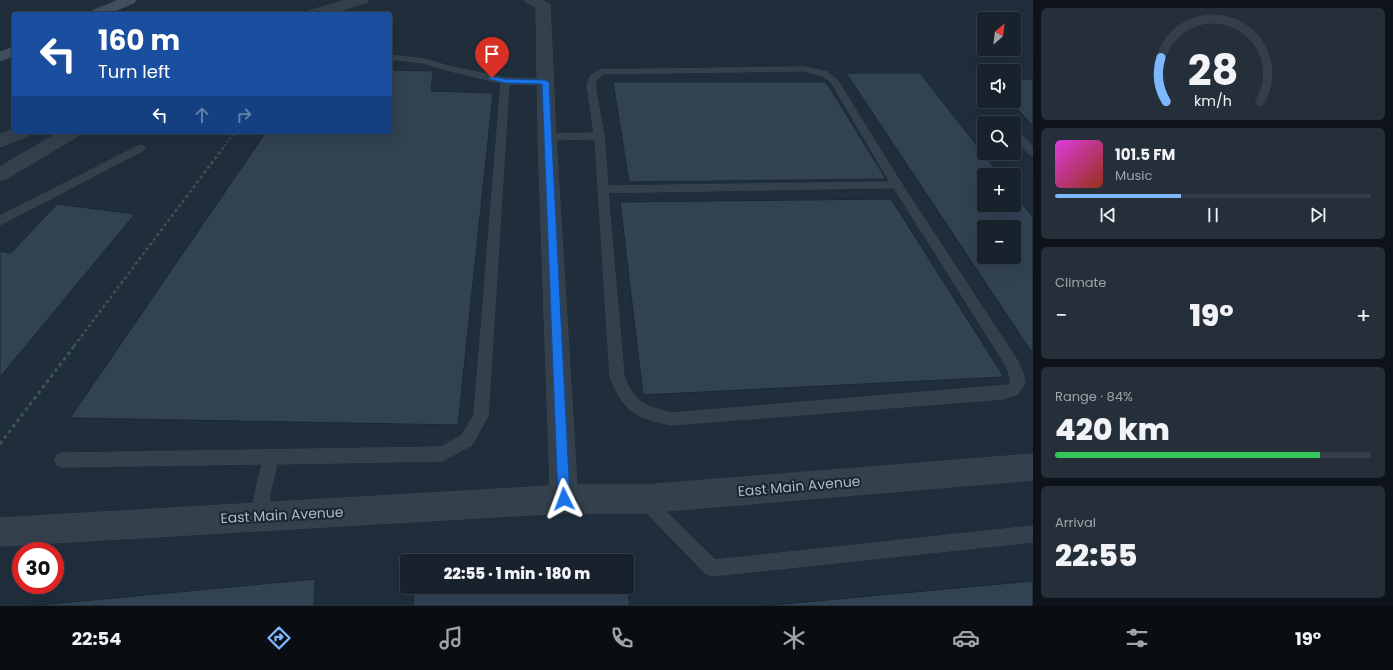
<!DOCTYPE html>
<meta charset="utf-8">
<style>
body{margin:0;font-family:Poppins,sans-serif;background:#252f39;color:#f1f3f6;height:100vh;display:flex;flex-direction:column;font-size:15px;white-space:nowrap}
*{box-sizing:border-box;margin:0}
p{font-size:13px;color:#9fa4aa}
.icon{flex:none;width:22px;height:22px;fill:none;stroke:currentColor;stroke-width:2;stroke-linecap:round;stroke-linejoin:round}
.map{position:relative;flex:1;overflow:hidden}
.panel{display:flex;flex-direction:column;gap:8px;padding:8px;background:#0d1319;width:360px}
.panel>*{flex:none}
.banner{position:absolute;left:12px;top:12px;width:380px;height:122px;border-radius:4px;box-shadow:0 4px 16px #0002,0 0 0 1px #363f49;background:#1a4fa0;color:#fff;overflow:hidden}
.needle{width:26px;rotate:28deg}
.tools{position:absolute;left:977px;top:12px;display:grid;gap:8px}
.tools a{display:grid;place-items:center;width:44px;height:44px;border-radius:4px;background:#18222d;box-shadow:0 4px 16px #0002,0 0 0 1px #363f49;font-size:20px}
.speed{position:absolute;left:12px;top:542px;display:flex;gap:8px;font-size:20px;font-weight:700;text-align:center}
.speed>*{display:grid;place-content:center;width:52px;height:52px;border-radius:50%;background:#18222d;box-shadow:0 4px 16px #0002,0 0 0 1px #363f49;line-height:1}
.speed .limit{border:6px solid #d22;background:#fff;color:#111}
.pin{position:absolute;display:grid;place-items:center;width:34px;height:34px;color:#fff;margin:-41px -17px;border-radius:50% 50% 50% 0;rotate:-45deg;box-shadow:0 0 4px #0007}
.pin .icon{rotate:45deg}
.me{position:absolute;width:44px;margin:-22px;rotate:357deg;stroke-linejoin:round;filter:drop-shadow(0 0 3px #0008)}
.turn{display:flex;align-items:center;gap:14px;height:84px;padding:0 20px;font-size:18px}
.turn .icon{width:52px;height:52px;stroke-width:2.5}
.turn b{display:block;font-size:28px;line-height:34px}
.lanes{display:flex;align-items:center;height:38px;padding:0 20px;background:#0003;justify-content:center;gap:20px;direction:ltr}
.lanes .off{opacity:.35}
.big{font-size:30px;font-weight:800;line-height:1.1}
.panel .card{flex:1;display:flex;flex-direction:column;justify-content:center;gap:6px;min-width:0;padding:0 14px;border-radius:6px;background:#252f39}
.panel .dial{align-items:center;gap:0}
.dial svg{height:104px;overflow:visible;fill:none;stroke:#363f49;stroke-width:7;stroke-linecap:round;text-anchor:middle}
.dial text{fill:#f1f3f6;stroke:none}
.song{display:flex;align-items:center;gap:12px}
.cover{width:48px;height:48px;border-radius:6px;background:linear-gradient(135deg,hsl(300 70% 55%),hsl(10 70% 35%))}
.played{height:4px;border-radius:2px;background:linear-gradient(90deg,#7db8ff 40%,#363f49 40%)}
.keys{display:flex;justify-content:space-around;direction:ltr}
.heat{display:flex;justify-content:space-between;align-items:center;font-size:22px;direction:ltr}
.charge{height:6px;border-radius:3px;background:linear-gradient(90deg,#34c759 84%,#363f49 0)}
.trip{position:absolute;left:400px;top:554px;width:234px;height:40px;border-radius:4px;background:#18222d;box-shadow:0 4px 16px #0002,0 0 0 1px #363f49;font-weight:800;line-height:40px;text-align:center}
.tab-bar{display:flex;height:64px;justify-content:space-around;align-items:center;background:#0a0e12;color:#9fa4aa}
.tab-bar .icon{width:28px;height:28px}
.tab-bar .on{color:#7db8ff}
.tab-bar b{font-size:18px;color:#f1f3f6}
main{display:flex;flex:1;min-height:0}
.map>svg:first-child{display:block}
.building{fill:#314253;stroke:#1b2733;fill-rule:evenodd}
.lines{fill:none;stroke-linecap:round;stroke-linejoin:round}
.lane-casing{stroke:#3d4955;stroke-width:1}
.street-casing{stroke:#3d4955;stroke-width:1}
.secondary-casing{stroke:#3d4955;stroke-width:1}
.path-far2{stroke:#3a5555;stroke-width:1.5;stroke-dasharray:2 2;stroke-linecap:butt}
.path-far1{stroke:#3a5555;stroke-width:2.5;stroke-dasharray:3 3;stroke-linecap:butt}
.path{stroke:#3a5555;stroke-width:3;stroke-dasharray:3.5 3.5;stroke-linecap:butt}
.lane{fill:#34404c;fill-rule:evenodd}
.street{fill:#34404c;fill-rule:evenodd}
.secondary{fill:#414f60;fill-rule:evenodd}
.route{fill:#1a73e8;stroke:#114b97}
.labels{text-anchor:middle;stroke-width:4;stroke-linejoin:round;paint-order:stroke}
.near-street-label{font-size:14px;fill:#afbac8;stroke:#192531}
</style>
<main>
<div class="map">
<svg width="1033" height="606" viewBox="0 0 1033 606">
<rect width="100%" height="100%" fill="#202e3c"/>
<path class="building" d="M390,70L433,71L431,91L493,93L458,425L70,418L266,132H390Z
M846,73H920L1000,175H984V205H1014V193L1033,217V350L1031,351ZM984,227H1014V257H984Z
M1014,79H1033V126L1010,101H1014Z
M613,82H826L886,179L629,182Z
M891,199L1004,377L643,395L620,202Z
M57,204L135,214L0,377V251L11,253Z
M315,579L314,606H30Z
M1033,581V606H761Z
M414,587H627L630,606H413Z"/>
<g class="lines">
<g class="lane-casing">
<path id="lane" d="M390,55L424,59L452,67L505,78L545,79L549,82L545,85L509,84L488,416L472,445L442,461L277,464L270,493L269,516L266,521L261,524L256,521C249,507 259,479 262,464L62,467L57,465L55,460L57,455L62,453L441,447L462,435L474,415L501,83L450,71L423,63L390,59Z
M805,67L827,72L838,81L901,183L1017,360L1023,373L1025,383L1018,394L1003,399L672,425C636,418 623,412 610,376L595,139L547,140L542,137L547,134L594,133L587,85L591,75L600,70ZM805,71L821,75L831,82L890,182L608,186L604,136L595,85C596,79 599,77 604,74ZM894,188L1007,367L1011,382L1009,385L672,413C646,407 633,402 624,376L608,193Z
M1014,128L1017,129L1033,147V156L1030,155L1014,137Z
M141,145L146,148L144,150L0,225V216Z
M644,492L649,495L715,560L1033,526V542L712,576L706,574L639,505L636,500L639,495Z"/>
</g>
<g class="street-casing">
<path id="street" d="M347,0H368L366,3L328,14H307L309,11Z
M525,0H543L550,5L556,137L577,485H643L1033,454V480L643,513H564L0,546V518L550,486L538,137L536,7L527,3Z
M14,129V132H31L28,136L0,147V135Z
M60,132H81L78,136L6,179L0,181V167Z"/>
</g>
<g class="secondary-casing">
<path id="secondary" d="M118,0H136L134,3L108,14H90L92,11Z
M14,47V56L0,61V52Z"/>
</g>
<path class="path-far2" d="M222,149L235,132"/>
<path class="path-far1" d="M74,346L223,148"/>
<path class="path" d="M0,444L75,345"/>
<use href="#lane" class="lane"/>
<use href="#street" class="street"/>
<use href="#secondary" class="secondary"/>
</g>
<path class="route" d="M489,76L505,79L545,80L549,82L570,499L568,503L564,505L560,503L558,499L542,84L505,83L489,79Z"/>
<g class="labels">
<g class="near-street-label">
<text transform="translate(799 486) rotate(-5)" y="5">East Main Avenue</text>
<text transform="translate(282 515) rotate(-3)" y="5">East Main Avenue</text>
</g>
</g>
</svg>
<div class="tools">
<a><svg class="needle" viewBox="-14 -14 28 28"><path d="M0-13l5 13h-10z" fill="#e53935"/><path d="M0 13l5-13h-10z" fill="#9fa4aa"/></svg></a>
<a><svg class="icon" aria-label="sound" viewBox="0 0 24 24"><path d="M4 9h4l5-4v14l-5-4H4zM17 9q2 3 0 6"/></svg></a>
<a><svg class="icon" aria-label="search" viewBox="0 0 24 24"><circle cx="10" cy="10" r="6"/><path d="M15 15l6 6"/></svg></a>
<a>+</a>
<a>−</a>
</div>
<div class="speed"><div class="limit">30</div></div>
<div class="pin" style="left:492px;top:78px;background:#d93025"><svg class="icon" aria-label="arrive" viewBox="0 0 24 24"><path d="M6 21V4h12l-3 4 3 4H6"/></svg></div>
<svg class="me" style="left:564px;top:499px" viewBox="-20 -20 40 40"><path d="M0-17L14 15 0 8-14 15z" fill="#1a73e8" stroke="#fff" stroke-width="4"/></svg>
<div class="trip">22:55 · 1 min · 180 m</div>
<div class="banner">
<div class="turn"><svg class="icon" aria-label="left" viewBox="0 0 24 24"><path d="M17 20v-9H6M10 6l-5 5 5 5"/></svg><div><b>160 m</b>Turn left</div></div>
<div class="lanes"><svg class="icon" aria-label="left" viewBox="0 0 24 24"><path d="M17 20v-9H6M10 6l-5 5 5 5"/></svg><svg class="icon off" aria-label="ahead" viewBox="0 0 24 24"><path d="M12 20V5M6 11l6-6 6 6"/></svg><svg class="icon off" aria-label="right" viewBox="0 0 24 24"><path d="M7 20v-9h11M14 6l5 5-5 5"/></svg></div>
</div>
</div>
<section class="panel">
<div class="card dial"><svg viewBox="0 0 100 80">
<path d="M14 69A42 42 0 1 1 86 69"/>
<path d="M14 69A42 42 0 0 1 10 35" stroke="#7db8ff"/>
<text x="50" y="56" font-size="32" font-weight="700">28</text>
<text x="50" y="72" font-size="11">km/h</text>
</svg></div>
<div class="card">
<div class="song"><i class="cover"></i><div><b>101.5 FM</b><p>Music</p></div></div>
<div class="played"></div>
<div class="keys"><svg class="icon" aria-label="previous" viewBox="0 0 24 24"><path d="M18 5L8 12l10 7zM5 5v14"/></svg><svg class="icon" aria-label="pause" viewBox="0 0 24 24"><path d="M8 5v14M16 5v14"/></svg><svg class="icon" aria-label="next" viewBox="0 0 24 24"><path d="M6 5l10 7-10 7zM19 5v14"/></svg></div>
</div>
<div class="card"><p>Climate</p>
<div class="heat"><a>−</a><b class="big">19°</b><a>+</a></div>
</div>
<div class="card"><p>Range · 84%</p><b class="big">420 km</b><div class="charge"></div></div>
<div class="card"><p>Arrival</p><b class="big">22:55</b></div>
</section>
</main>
<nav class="tab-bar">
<b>22:54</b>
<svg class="icon on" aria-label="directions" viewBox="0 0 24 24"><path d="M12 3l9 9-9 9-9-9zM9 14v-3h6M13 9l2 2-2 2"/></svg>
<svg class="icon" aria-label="music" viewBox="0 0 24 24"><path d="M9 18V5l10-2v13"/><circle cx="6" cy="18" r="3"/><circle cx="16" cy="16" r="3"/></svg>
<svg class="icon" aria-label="phone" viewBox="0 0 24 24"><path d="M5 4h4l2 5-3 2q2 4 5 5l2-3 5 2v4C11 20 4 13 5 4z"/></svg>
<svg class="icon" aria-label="climate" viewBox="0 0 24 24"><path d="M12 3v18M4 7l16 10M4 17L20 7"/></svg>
<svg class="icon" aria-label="car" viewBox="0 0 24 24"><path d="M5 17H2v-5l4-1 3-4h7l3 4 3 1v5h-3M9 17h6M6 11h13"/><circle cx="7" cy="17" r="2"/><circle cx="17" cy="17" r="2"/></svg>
<svg class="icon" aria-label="filters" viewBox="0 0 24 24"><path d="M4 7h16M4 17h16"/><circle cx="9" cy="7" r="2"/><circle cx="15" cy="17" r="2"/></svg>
<b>19°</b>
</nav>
